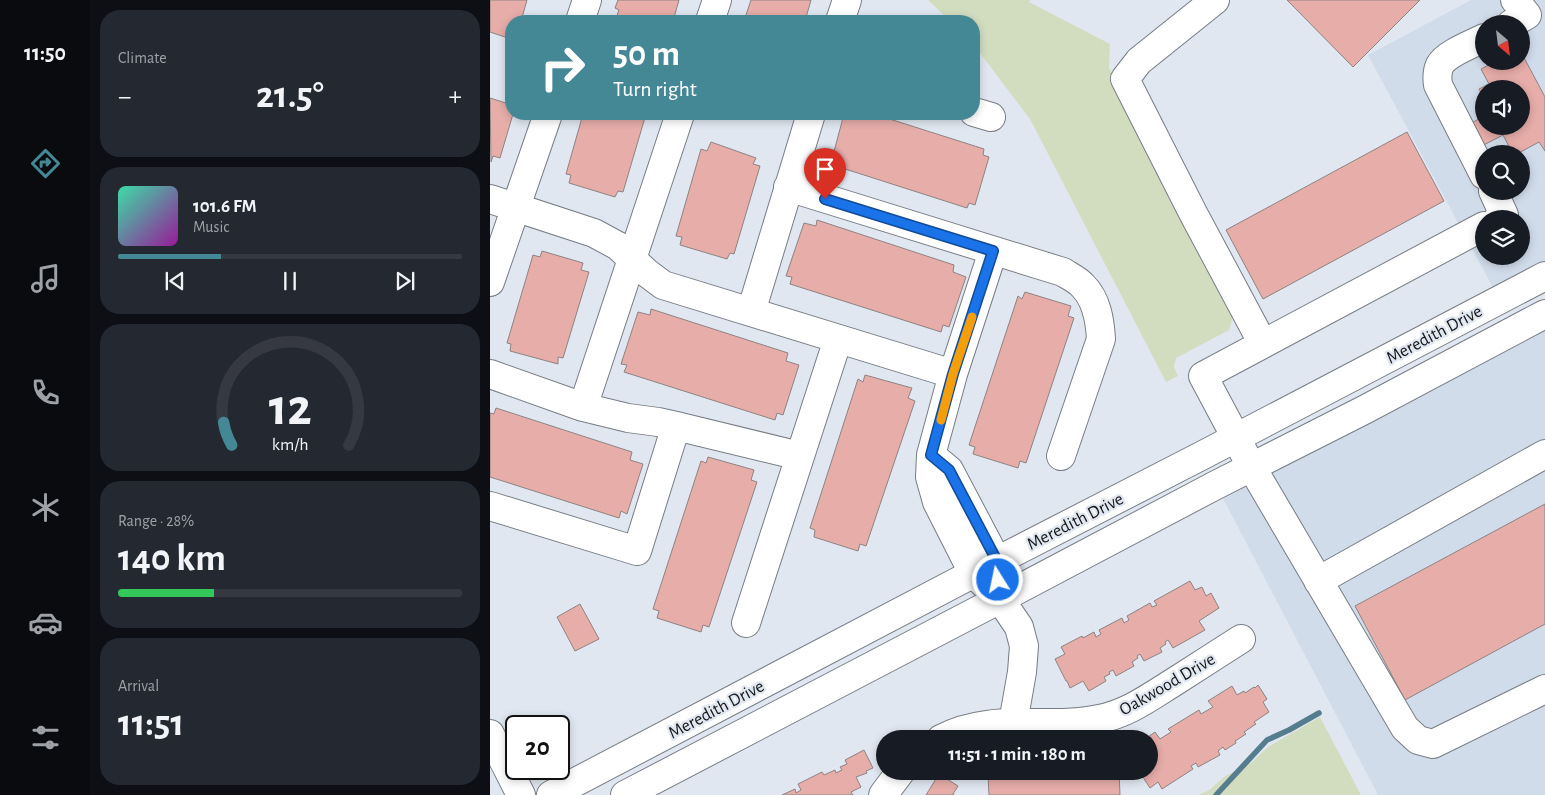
<!DOCTYPE html>
<meta charset="utf-8">
<style>
body{margin:0;font-family:"Alegreya Sans",sans-serif;background:#242831;color:#f1f3f6;height:100vh;display:flex;flex-direction:column;font-size:19px;white-space:nowrap}
*{box-sizing:border-box;margin:0}
p{font-size:16px;color:#9ea1a6}
.icon{flex:none;width:28px;height:28px;fill:none;stroke:currentColor;stroke-width:2;stroke-linecap:round;stroke-linejoin:round}
.map{position:relative;flex:1;overflow:hidden}
.panel{display:flex;flex-direction:column;gap:10px;padding:10px;background:#0d0f14;width:400px}
.panel>*{flex:none}
.top-card{position:absolute;left:15px;top:15px;width:475px;height:105px;border-radius:20px;box-shadow:0 2px 8px #0003;background:#448896;color:#fff;overflow:hidden}
.needle{width:32px;rotate:152deg}
.fabs{position:absolute;left:985px;top:15px;display:grid;gap:10px}
.fabs a{display:grid;place-items:center;width:55px;height:55px;border-radius:50%;background:#171b24;box-shadow:0 2px 8px #0003;font-size:25px}
.speed{position:absolute;left:15px;top:715px;display:flex;gap:10px;font-size:25px;font-weight:700;text-align:center}
.speed>*{display:grid;place-content:center;width:65px;height:65px;border-radius:50%;background:#171b24;box-shadow:0 2px 8px #0003;line-height:1}
.speed .limit{border:2px solid #111;border-radius:8px;background:#fff;color:#111}
.pin{position:absolute;display:grid;place-items:center;width:42px;height:42px;color:#fff;margin:-51px -21px;border-radius:50% 50% 50% 0;rotate:-45deg;box-shadow:0 0 5px #0007}
.pin .icon{rotate:45deg}
.me{position:absolute;width:55px;margin:-28px;rotate:350deg;stroke-linejoin:round;filter:drop-shadow(0 0 4px #0008)}
.turn{display:flex;align-items:center;gap:18px;height:105px;padding:0 25px;font-size:22px}
.turn .icon{width:65px;height:65px;stroke-width:2.5}
.turn b{display:block;font-size:35px;line-height:42px}
.big{font-size:38px;font-weight:700;line-height:1.1}
.panel .card{flex:1;display:flex;flex-direction:column;justify-content:center;gap:8px;min-width:0;padding:0 18px;border-radius:20px;background:#242831}
.panel .dial{align-items:center;gap:0}
.dial svg{height:130px;overflow:visible;fill:none;stroke:#363941;stroke-width:7;stroke-linecap:round;text-anchor:middle}
.dial text{fill:#f1f3f6;stroke:none}
.song{display:flex;align-items:center;gap:15px}
.cover{width:60px;height:60px;border-radius:8px;background:linear-gradient(135deg,hsl(160 70% 55%),hsl(300 70% 35%))}
.played{height:5px;border-radius:2px;background:linear-gradient(90deg,#448896 30%,#363941 30%)}
.keys{display:flex;justify-content:space-around;direction:ltr}
.heat{display:flex;justify-content:space-between;align-items:center;font-size:28px;direction:ltr}
.charge{height:8px;border-radius:4px;background:linear-gradient(90deg,#34c759 28%,#363941 0)}
.trip{position:absolute;left:386px;top:730px;width:282px;height:50px;border-radius:25px;background:#171b24;box-shadow:0 2px 8px #0003;font-weight:700;line-height:50px;text-align:center}
main{display:flex;flex:1;min-height:0}
.tabs{display:flex;flex-direction:column;width:90px;justify-content:space-around;align-items:center;background:#090b0e;color:#9ea1a6}
.tabs .icon{width:35px;height:35px}
.tabs .current{color:#448896}
.tabs b{font-size:22px;color:#f1f3f6}
.map>svg:first-child{display:block}
.built{fill:#d1dceb;fill-rule:evenodd}
.green{fill:#d2ddc0}
.lines{fill:none;stroke-linecap:round;stroke-linejoin:round}
.stream{stroke:#557d8e;stroke-width:5.5}
.building{fill:#e6ada9;stroke:#8e8382}
.minor-casing{stroke:#777d85;stroke-width:30}
.major-casing{stroke:#777d85;stroke-width:30}
.minor{stroke:#fff;stroke-width:28}
.major{stroke:#fff;stroke-width:28}
.route-casing{stroke:#114b97;stroke-width:12}
.route{stroke:#1a73e8;stroke-width:9}
.slow{stroke:#f59e0b;stroke-width:9}
.labels{text-anchor:middle;stroke-width:4.5;stroke-linejoin:round;paint-order:stroke}
.street-label{font-size:18px;fill:#141619;stroke:#e0e7f0}
</style>
<main>
<nav class="tabs">
<b>11:50</b>
<svg class="icon current" aria-label="directions" viewBox="0 0 24 24"><path d="M12 3l9 9-9 9-9-9zM9 14v-3h6M13 9l2 2-2 2"/></svg>
<svg class="icon" aria-label="music" viewBox="0 0 24 24"><path d="M9 18V5l10-2v13"/><circle cx="6" cy="18" r="3"/><circle cx="16" cy="16" r="3"/></svg>
<svg class="icon" aria-label="phone" viewBox="0 0 24 24"><path d="M5 4h4l2 5-3 2q2 4 5 5l2-3 5 2v4C11 20 4 13 5 4z"/></svg>
<svg class="icon" aria-label="climate" viewBox="0 0 24 24"><path d="M12 3v18M4 7l16 10M4 17L20 7"/></svg>
<svg class="icon" aria-label="car" viewBox="0 0 24 24"><path d="M5 17H2v-5l4-1 3-4h7l3 4 3 1v5h-3M9 17h6M6 11h13"/><circle cx="7" cy="17" r="2"/><circle cx="17" cy="17" r="2"/></svg>
<svg class="icon" aria-label="filters" viewBox="0 0 24 24"><path d="M4 7h16M4 17h16"/><circle cx="9" cy="7" r="2"/><circle cx="15" cy="17" r="2"/></svg>
</nav>
<section class="panel">
<div class="card"><p>Climate</p>
<div class="heat"><a>−</a><b class="big">21.5°</b><a>+</a></div>
</div>
<div class="card">
<div class="song"><i class="cover"></i><div><b>101.6 FM</b><p>Music</p></div></div>
<div class="played"></div>
<div class="keys"><svg class="icon" aria-label="previous" viewBox="0 0 24 24"><path d="M18 5L8 12l10 7zM5 5v14"/></svg><svg class="icon" aria-label="pause" viewBox="0 0 24 24"><path d="M8 5v14M16 5v14"/></svg><svg class="icon" aria-label="next" viewBox="0 0 24 24"><path d="M6 5l10 7-10 7zM19 5v14"/></svg></div>
</div>
<div class="card dial"><svg viewBox="0 0 100 80">
<path d="M14 69A42 42 0 1 1 86 69"/>
<path d="M14 69A42 42 0 0 1 9 55" stroke="#448896"/>
<text x="50" y="56" font-size="32" font-weight="700">12</text>
<text x="50" y="72" font-size="11">km/h</text>
</svg></div>
<div class="card"><p>Range · 28%</p><b class="big">140 km</b><div class="charge"></div></div>
<div class="card"><p>Arrival</p><b class="big">11:51</b></div>
</section>
<div class="map">
<svg width="1055" height="795" viewBox="0 0 1055 795">
<rect width="100%" height="100%" fill="#e0e7f0"/>
<path class="built" d="M981,0H1055V276L1009,299L878,55ZM994,24H1031V61H994ZM994,89H1031V126H994ZM994,154H1031V191H994ZM994,219H1031V256H994Z
M1055,314V795H888L726,485Z"/>
<path class="green" d="M438,0H540L539,2L620,44L619,68L686,197L743,316L739,330L686,358L684,367L688,376L676,382L540,119L484,45V21H460Z
M830,717L871,795H708L718,791L734,777L762,762L778,747Z"/>
<g class="lines">
<path class="stream" d="M726,795L777,740L799,730L829,713"/>
</g>
<path class="building" d="M0,0H37L31,21H21V32L20,31L18,38L0,32Z
M128,0H189L183,21H125L129,10L125,8Z
M261,0H321L315,21H254Z
M797,0H930L863,67Z
M1031,52L1055,97V151L1049,142L1027,154H1023L1013,135L982,151L971,129L994,116V126H1031V89H994V98L989,89L999,84L991,69L1006,61H1031Z
M0,98L19,104L18,110L21,111V114H23L10,158L3,156L1,162Z
M93,114H156L133,192L128,191L125,197L79,183L81,175L76,174Z
M354,114H384L494,149L493,155L499,157L485,205L479,203L477,208L352,168L353,162L342,159Z
M917,132L954,201L773,299L736,230Z
M221,142L266,158L263,164L270,166L244,254L240,253L237,259L190,245L192,237L186,236L211,149L217,151Z
M327,220L464,265L463,272L476,277L459,327L453,325L451,332L300,284L302,277L296,276L314,223L326,226Z
M52,251L93,263L91,270L99,272L73,358L68,357V364L20,351L21,344L17,343L43,255L50,257Z
M535,292L581,306L578,316L584,318L536,463L530,461L528,468L483,454L485,447L479,445L528,296L532,299Z
M161,309L298,353L296,361L309,365L293,415L287,413L285,420L134,372L137,365L131,364L148,312L160,315Z
M375,375L422,388L418,398L425,401L376,546L370,544L368,551L324,537L325,530L320,528L368,379L373,382Z
M6,408L142,452L140,460L153,464L137,514L131,511L129,518L0,477V413L4,414Z
M218,457L264,470L261,480L267,482L219,627L213,625L211,632L167,618L169,611L163,609L211,461L216,463Z
M1055,504V624L915,700L865,606Z
M700,581L705,590L712,587L716,596L721,593L729,608L709,621L715,630L683,648L678,640L675,642L676,644L670,648L672,652L654,661L650,654L647,656L648,658L642,662L644,666L626,676L623,670L619,672L620,674L614,677L616,681L599,691L593,681L580,688L577,681H576L565,659L575,654L571,647L592,636L593,638L604,632L606,637L611,634L609,630L632,618L634,623L639,620L637,616L660,603L662,607L667,605L664,601Z
M90,604L109,639L85,651L67,617Z
M768,685L777,699L773,702L779,712L764,722L766,724L754,732L756,734L745,741L746,743L735,750L733,747L728,751L730,755L708,767L706,763L701,766L703,769L672,789L668,782L660,788L649,771H660V739H655L665,732L670,739L681,732L678,729L709,710L711,714L723,707L718,701L742,686L747,695L754,691L755,693L764,687L765,688Z
M374,750L383,768L376,771L377,773L366,777L371,787L361,792L363,795H292L305,789L306,793L311,790L308,784L332,772L334,775L345,770L346,773L352,770L350,767L357,764L355,760Z
M491,771H629L630,795H499L498,776H491Z
M449,774L468,786L463,794L464,795H436Z"/>
<g class="lines">
<g class="minor-casing">
<path id="minor" d="M725,0L649,61L635,79L703,213L773,344
M90,21L97,0
M220,21L227,0
M350,21L357,0
M1021,24L1037,15L1025,0
M994,38C982,44 956,54 950,65C947,71 947,78 948,85L994,175
M484,112L501,117
M298,187L573,272C579,276 588,280 593,286C607,300 610,321 611,339L571,456
M1003,191L1014,215L1008,219
M0,199L104,233L128,246L157,273L173,285L463,374
M994,226L713,376L761,466L915,728L928,740L943,744L1055,689
M503,251L463,374L441,455L440,477L447,502L483,573L510,599L529,627L534,646L532,672L523,723
M0,282L58,114
M261,312L321,114
M0,374L93,407L138,418L168,422L186,426L310,456
M93,407L190,114
M441,455L459,470L507,561L509,585
M0,506L147,551L186,426
M828,581L1055,454
M256,623L348,339
M0,734L31,795
M451,739C500,712 557,730 609,719C637,714 660,697 684,682C706,668 729,653 751,639
M393,795L411,771"/>
</g>
<g class="major-casing">
<path id="major" d="M61,795L507,561L713,455L1055,276
M135,795L510,599L726,485L874,410L1055,314"/>
</g>
<use href="#minor" class="minor"/>
<use href="#major" class="major"/>
</g>
<g class="lines">
<g class="route-casing">
<path id="route" d="M335,199L503,251L463,374L441,455L459,470L507,561L508,580"/>
</g>
<use href="#route" class="route"/>
<path class="slow" d="M451,420L463,374L482,317"/>
</g>
<g class="labels">
<g class="street-label">
<text transform="translate(944 334) rotate(-28)" y="6">Meredith Drive</text>
<text transform="translate(585 521) rotate(-27)" y="6">Meredith Drive</text>
<text transform="translate(677 684) rotate(-30)" y="6">Oakwood Drive</text>
<text transform="translate(226 709) rotate(-28)" y="6">Meredith Drive</text>
</g>
</g>
</svg>
<div class="fabs">
<a><svg class="needle" viewBox="-14 -14 28 28"><path d="M0-13l5 13h-10z" fill="#e53935"/><path d="M0 13l5-13h-10z" fill="#9ea1a6"/></svg></a>
<a><svg class="icon" aria-label="sound" viewBox="0 0 24 24"><path d="M4 9h4l5-4v14l-5-4H4zM17 9q2 3 0 6"/></svg></a>
<a><svg class="icon" aria-label="search" viewBox="0 0 24 24"><circle cx="10" cy="10" r="6"/><path d="M15 15l6 6"/></svg></a>
<a><svg class="icon" aria-label="layers" viewBox="0 0 24 24"><path d="M12 4l9 5-9 5-9-5zM3 14l9 5 9-5"/></svg></a>
</div>
<div class="speed"><div class="limit">20</div></div>
<div class="pin" style="left:335px;top:199px;background:#d93025"><svg class="icon" aria-label="arrive" viewBox="0 0 24 24"><path d="M6 21V4h12l-3 4 3 4H6"/></svg></div>
<svg class="me" style="left:508px;top:580px" viewBox="-20 -20 40 40"><circle r="17" fill="#1a73e8" stroke="#fff" stroke-width="3"/><path d="M0-11L8 9 0 5-8 9z" fill="#fff"/></svg>
<div class="trip">11:51 · 1 min · 180 m</div>
<div class="top-card">
<div class="turn"><svg class="icon" aria-label="right" viewBox="0 0 24 24"><path d="M7 20v-9h11M14 6l5 5-5 5"/></svg><div><b>50 m</b>Turn right</div></div>
</div>
</div>
</main>
